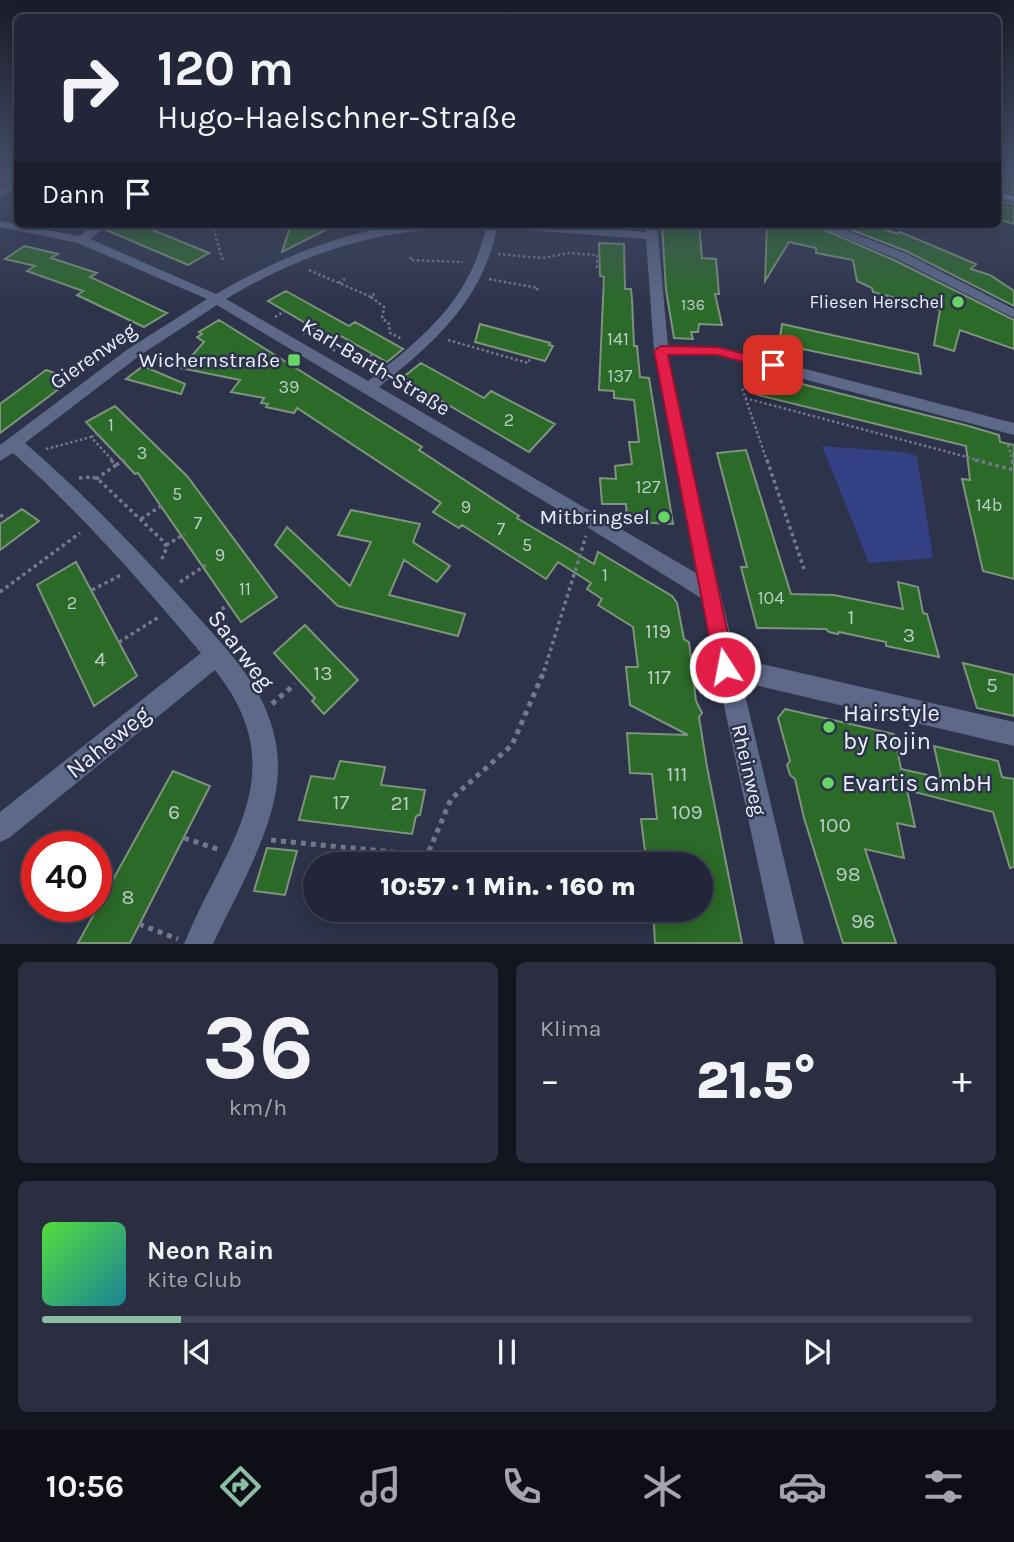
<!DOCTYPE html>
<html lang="de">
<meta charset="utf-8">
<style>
body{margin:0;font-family:Karla,sans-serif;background:#2a2e40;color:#f1f3f6;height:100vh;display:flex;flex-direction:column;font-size:26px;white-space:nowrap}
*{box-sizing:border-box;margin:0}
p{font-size:23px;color:#a2a5ae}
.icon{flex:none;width:38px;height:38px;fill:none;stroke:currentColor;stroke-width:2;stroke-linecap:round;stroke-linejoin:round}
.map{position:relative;height:944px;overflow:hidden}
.sheet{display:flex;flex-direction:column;gap:18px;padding:18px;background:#13151f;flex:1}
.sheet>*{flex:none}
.hud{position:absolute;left:14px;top:14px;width:987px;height:214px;border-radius:10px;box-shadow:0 4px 18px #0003,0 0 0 2px #3f4353;background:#222638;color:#f1f3f6;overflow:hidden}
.speed{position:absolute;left:21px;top:831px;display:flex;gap:14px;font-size:35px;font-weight:700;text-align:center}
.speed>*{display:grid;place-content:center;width:91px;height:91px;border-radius:50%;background:#222638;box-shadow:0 4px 18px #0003,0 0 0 2px #3f4353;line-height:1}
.speed .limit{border:10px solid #d22;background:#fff;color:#111}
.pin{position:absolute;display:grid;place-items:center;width:60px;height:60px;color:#fff;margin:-30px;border-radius:14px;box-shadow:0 4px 10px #0006}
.me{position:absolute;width:77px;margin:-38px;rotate:349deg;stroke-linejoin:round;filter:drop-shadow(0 0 5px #0008)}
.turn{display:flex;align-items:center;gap:24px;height:147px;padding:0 28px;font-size:32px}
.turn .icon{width:91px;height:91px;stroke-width:2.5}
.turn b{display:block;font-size:49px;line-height:60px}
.then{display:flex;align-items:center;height:66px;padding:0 28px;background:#0003;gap:14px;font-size:26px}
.big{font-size:52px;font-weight:800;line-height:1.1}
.sheet .widget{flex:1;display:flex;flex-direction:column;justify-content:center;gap:10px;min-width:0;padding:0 24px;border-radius:10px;background:#2a2e40}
.sheet .dial{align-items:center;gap:0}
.dial b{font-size:91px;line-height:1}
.song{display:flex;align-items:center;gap:21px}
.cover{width:84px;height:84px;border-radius:10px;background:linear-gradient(135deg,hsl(110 70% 55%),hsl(190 70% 35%))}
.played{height:7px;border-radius:4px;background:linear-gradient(90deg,#8abfa5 15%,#3f4353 15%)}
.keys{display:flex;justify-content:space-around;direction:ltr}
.heat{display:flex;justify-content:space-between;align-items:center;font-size:38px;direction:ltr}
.sheet .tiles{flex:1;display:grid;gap:18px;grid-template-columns:1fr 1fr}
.widget:last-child{grid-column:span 2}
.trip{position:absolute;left:303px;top:852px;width:410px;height:70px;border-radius:35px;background:#222638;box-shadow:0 4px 18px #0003,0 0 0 2px #3f4353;font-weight:800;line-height:70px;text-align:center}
.tabs{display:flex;height:112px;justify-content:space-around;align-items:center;background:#0e0f16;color:#a2a5ae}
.tabs .icon{width:49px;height:49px}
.tabs .current{color:#8abfa5}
.tabs b{font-size:32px;color:#f1f3f6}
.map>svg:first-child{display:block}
.green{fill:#334184}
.building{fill:#2b6a28;stroke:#7e947c;stroke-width:2}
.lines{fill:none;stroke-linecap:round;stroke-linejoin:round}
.path-far2{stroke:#73788c;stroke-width:2.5;stroke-dasharray:2.5 2.5;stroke-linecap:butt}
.path-far1{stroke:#73788c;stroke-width:3.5;stroke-dasharray:3.5 3.5;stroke-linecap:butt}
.path{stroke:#73788c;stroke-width:5;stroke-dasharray:5 5;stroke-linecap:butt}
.minor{fill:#5e6889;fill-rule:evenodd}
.major{fill:#8699dc;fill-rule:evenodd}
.tram{stroke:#b2b8c9;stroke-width:2}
.route{fill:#e11d48;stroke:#92132f;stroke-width:2}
.poi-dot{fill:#69d464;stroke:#2d334a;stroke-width:2.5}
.labels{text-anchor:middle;stroke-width:5;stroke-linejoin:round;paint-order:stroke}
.far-number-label{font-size:16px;fill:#bacec8}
.far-poi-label{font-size:18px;fill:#eaeffe;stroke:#2d334a;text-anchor:end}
.number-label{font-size:18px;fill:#bacec8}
.street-label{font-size:21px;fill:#eaeffe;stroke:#2d334a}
.poi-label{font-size:21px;fill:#eaeffe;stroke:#2d334a;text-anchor:end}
.near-number-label{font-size:21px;fill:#bacec8}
.near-street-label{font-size:24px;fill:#eaeffe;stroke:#2d334a}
.near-poi-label{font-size:24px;fill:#eaeffe;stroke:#2d334a;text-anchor:start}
</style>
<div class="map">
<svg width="1014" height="944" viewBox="0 0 1014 944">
<rect width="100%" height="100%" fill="#2d334a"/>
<path class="green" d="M822,446L903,452L917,456L933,558L869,563Z"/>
<path class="building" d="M998,175H1014V193L998,190Z
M998,201L1014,204V224L998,219Z
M113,224H138L209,253L188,265L106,230Z
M291,224H337L282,252Z
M662,224H699L702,258L716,259L719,294H715L722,325L699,324L698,332H691L693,339L674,338L666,290Z
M767,224H811L896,261L1014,320V349L960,330L954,351L934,345L940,310L873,292L872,288L857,281L853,260L816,253V248L789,242L765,281Z
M836,224H870L897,234L900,232L976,264L971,269L990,275L1014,291V306L906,251Z
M599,243L624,244L625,289H631L632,299L634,346H637L640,377L649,378L673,524L633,522L627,519L626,504H602L600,478L616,479L615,466L632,464L629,442H639L634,400L614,398V391L599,390L604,277L600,276Z
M24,246L58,254L51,258L97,273L90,277L167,313L144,327L77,295L83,291L27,271L35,266L5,259Z
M286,291L349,326L355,322L403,349L387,362L337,334L331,338L268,301Z
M219,320L422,447L419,450L519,516L517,518L594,564L598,552L672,596L677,603L684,639L689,642L696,701L702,713L699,717L707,767L742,943H655L653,910H700V864H669L668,853L645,851L641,819H657L652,774L630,773L627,733L688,735L630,705L626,667H638L633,627L598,605L602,599L587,589L591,583L558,562L546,579L462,525L459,528L433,512L441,503L297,408L294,413L266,407L268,404L261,403L264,398L231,392L240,380L181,368L204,342L197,337L202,334L199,332Z
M480,324L550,343L549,345L553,346L545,361L475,342Z
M782,324L918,354L921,374L779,344Z
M421,363L484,398L491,391L555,424L529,452L402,378Z
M143,366L185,384L181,394L126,379Z
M46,370L72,379L0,433V404Z
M762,374L965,425L999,435L1000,442L1014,445V579L983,571L962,479L970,480L966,446L758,395Z
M115,406L187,476L277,597L241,622L138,473L135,474L86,422Z
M746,450L791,594L834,595L903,609L898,582L918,587L923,613L927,614L939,657L886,646V642L839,632L838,634L829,632L826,629L757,628L741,567H747L717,453Z
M22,509L39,521L0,550V524Z
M351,510L420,524L413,542L450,566L437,582L404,560L389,595L465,614L458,636L338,606L275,545L287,527L350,586L371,542L338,535Z
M76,562L137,676L94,706L37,585Z
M305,625L358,680L324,714L312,701L315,698L274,653Z
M963,663L1014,675V716L977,708Z
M785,709L894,734L901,769L941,778L934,746L998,761L1002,777L1014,779V867L1010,868L993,812L907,790L915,827L897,823L904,858L865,849L896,943H843L804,818L795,779L790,775L787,765L790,761L778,718Z
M340,761L385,767L381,785L425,790L420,815L416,816L412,834L299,820L311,776L334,779Z
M173,771L210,786L130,943H78Z
M267,848L297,851L285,895L254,891Z"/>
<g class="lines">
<path class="path-far2" d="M212,224L223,261
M321,228L324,224
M275,229L290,227
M498,254L543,258L569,253L597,255V268
M411,257L410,260L463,262
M309,270L371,297L376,292
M489,279L538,288L536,292
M339,283L345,279
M371,297L384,307L382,318L389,324L390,333L402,339
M275,317L285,311
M303,334L313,327
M448,340L528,363L531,357
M333,351L349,340
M358,365L373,354
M754,377L752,386L742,388L767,461
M745,398L982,461
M416,399L425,391
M91,437L100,432
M1008,445L1013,461
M46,449L91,437L113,461
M122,461L126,459"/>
<path class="path-far1" d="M767,460L804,569
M975,460L1014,470
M1012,460L1014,465
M116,465L125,460
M79,478L93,477L100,481L162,540L167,547L161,561
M96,479L116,465L111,460
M0,515L7,519
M141,519L164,504
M166,545L185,534
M180,582L206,565
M92,590L121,575
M0,592L80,533
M210,617L228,605
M119,642L159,617
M544,671L586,536"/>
<path class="path" d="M272,704L295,684
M184,838L220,850
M271,840L423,855L429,851L451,799L512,745L545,669
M139,924L178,939"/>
<path class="minor" d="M18,180V188L0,196V189Z
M0,221L79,236L96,224H110L90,239L216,294C274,260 339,233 406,224H551L646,232L645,224H657L668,346H717L1014,423V435L717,356H669L700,509L736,658L1014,722V746L742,682L804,944H775L701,598L584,525L217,305L139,356L25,443C84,494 138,550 190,608C214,635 241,662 259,695C271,718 279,744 278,771C276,828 237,892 213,944H184C225,844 297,774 215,670L9,838L0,842V812L201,653C142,583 82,514 13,453L0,461V445L128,349L207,299L78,243L0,227ZM486,227C470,300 424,337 368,381L226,299C309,249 390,226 486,227ZM497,228L646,239L654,351L696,573L379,387C435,342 482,301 497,228Z
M813,224H829L905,253L1014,309V318L897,259Z"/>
<path class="major" d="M998,192L1014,196V202L998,198Z"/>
<path class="tram" d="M998,193L1014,198"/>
</g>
<linearGradient id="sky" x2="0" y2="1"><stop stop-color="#191c29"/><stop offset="0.57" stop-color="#46506b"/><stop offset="1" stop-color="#46506b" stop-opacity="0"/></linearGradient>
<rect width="1014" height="308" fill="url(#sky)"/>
<path class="route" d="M661,346L717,347L778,362L780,365L773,370L717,355H668L735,667L732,674L725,677L718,674L715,667L654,351Z"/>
<g class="poi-dot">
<circle cx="958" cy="302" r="7"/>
<rect x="287" y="353" width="14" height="14" rx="3.5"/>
<circle cx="664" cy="517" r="7"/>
<circle cx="829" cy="727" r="7"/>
<circle cx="828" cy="783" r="7"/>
</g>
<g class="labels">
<g class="far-number-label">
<text x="693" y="310">136</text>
</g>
<g class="far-poi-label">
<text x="944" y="308">Fliesen Herschel</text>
</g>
<g class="number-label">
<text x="618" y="345">141</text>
<text x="620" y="382">137</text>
<text x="289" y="393">39</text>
<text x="509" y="426">2</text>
<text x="111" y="431">1</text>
<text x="142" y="459">3</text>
<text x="648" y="493">127</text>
<text x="177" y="500">5</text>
<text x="989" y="511">14b</text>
<text x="466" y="513">9</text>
<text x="198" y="529">7</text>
<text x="501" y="535">7</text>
<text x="527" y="551">5</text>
<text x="220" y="561">9</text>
<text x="605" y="581">1</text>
<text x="245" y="595">11</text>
<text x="771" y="604">104</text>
<text x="72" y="609">2</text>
</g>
<g class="street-label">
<text transform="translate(93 356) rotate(-35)" y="7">Gierenweg</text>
<text transform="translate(376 367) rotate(31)" y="7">Karl-Barth-Straße</text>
<text transform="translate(749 770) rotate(77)" y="7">Rheinweg</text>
</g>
<g class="poi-label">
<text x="280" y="367">Wichernstraße</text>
<text x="650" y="524">Mitbringsel</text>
</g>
<g class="near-number-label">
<text x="851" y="624">1</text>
<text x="658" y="638">119</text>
<text x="909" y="642">3</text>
<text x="100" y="666">4</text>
<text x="323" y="680">13</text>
<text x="659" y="684">117</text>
<text x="992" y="692">5</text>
<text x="677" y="781">111</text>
<text x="341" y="809">17</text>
<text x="400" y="810">21</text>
<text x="174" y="819">6</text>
<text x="687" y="819">109</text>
<text x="835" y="832">100</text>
<text x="848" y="881">98</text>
<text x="128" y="904">8</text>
<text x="863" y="928">96</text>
</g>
<g class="near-street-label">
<text transform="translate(241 650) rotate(53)" y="8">Saarweg</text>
<text transform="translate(108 742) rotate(-39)" y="8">Naheweg</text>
</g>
<g class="near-poi-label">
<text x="843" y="721">Hairstyle<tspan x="843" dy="28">by Rojin</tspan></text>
<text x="842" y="791">Evartis GmbH</text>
</g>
</g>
</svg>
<div class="speed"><div class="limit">40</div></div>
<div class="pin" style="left:773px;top:365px;background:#d93025"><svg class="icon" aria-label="arrive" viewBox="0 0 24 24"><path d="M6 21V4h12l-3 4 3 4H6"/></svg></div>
<svg class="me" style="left:725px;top:667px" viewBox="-20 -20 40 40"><circle r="17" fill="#e11d48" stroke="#fff" stroke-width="3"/><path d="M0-11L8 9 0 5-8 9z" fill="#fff"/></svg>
<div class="trip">10:57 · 1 Min. · 160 m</div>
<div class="hud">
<div class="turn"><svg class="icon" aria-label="right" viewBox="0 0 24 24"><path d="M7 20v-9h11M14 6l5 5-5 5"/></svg><div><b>120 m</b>Hugo-Haelschner-Straße</div></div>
<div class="then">Dann<svg class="icon" aria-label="arrive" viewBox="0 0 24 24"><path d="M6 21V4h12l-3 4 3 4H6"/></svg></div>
</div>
</div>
<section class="sheet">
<div class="tiles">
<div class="widget dial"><b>36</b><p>km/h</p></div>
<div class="widget"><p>Klima</p>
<div class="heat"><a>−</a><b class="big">21.5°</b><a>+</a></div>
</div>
<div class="widget">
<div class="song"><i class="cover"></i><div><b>Neon Rain</b><p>Kite Club</p></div></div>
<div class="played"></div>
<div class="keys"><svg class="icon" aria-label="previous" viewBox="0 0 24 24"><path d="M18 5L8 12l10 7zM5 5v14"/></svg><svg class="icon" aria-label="pause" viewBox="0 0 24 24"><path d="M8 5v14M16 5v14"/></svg><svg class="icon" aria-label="next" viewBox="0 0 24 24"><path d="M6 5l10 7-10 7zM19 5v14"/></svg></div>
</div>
</div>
</section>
<nav class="tabs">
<b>10:56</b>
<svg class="icon current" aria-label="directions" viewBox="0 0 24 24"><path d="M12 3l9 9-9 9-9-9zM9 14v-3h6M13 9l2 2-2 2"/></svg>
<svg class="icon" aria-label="music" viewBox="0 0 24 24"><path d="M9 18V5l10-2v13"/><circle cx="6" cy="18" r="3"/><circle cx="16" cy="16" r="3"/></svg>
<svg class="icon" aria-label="phone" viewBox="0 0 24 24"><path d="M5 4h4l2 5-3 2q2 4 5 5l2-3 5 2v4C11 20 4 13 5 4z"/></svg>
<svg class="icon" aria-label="climate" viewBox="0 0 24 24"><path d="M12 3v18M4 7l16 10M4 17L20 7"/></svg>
<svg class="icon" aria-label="car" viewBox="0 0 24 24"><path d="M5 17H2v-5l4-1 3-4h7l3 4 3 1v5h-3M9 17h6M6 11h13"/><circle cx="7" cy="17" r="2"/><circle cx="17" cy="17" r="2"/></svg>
<svg class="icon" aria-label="filters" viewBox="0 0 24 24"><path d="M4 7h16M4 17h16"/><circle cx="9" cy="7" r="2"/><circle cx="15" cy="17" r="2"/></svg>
</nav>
